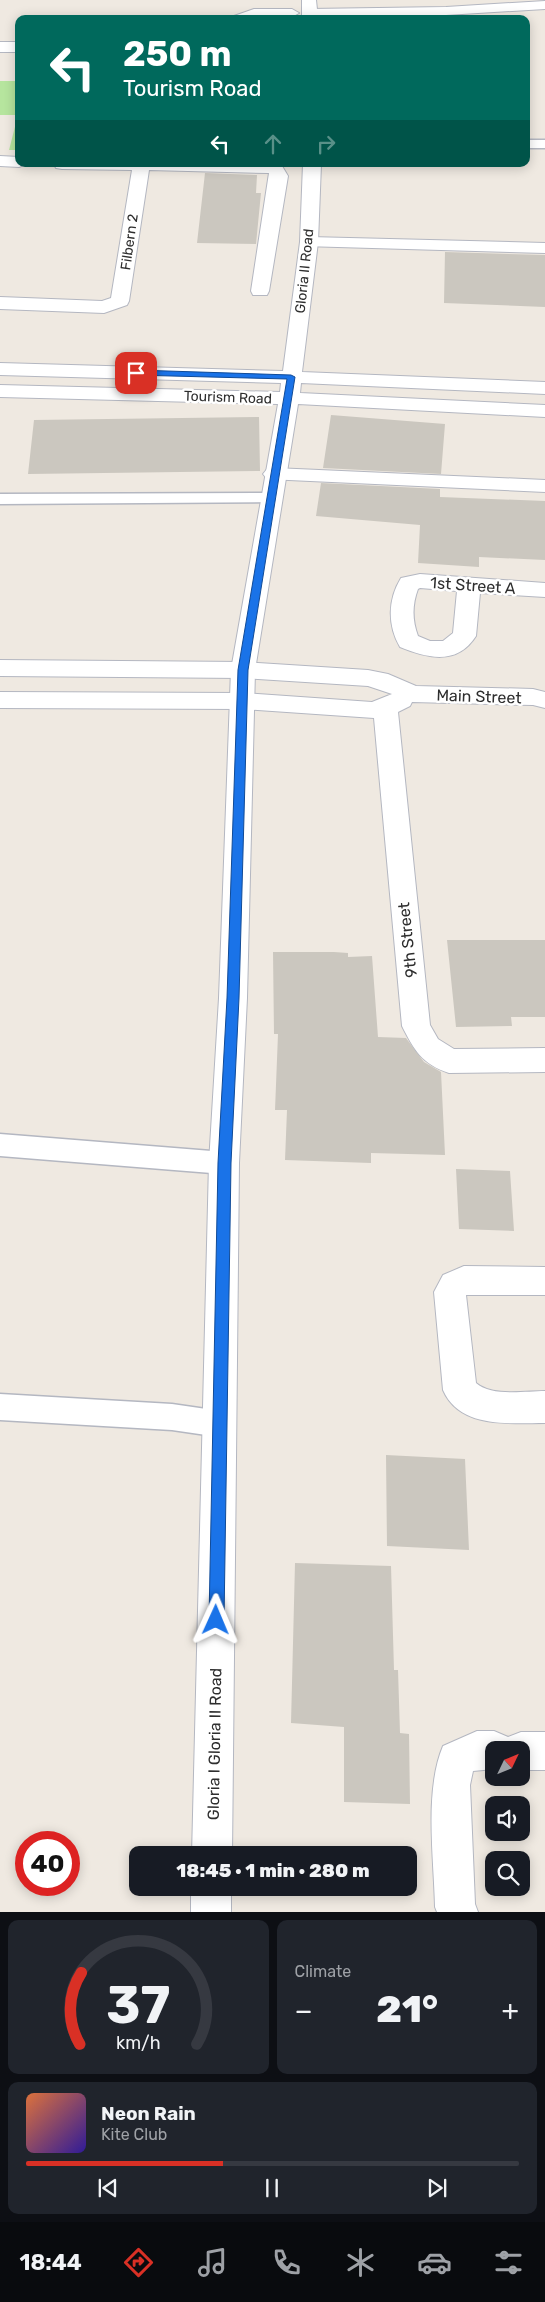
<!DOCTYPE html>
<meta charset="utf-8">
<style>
body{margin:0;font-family:Rubik,sans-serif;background:#20242c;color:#f1f3f6;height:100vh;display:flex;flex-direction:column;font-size:19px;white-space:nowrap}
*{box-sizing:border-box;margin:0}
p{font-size:16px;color:#9ea1a6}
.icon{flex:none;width:28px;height:28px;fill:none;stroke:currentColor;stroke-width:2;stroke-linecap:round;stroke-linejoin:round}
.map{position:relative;height:1912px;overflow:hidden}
.sheet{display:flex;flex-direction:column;gap:8px;padding:8px;background:#0d0f14;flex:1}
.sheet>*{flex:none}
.top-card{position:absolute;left:15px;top:15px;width:515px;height:152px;border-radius:10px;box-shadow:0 2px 12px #0003;background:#00695c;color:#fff;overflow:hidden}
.needle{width:32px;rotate:47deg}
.controls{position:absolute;left:485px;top:1741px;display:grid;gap:10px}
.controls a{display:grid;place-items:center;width:45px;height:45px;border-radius:10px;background:#171b24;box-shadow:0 2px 12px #0003;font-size:25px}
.speed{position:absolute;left:15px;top:1831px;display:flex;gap:10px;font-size:25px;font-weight:700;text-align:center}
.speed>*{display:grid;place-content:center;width:65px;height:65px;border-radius:50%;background:#171b24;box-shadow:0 2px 12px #0003;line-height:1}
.speed .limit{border:8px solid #d22;background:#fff;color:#111}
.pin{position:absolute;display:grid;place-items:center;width:42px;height:42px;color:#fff;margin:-21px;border-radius:10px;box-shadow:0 2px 8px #0006}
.me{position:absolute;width:55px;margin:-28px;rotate:1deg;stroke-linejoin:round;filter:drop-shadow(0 0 4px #0008)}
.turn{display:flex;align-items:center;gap:18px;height:105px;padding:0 25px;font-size:22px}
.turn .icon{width:65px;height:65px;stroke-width:2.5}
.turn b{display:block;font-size:35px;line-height:42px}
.lanes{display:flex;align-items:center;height:48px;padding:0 25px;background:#0003;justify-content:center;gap:25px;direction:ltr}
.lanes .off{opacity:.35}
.big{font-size:38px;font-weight:800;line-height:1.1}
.sheet .card{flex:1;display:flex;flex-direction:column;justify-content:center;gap:8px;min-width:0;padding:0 18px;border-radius:10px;background:#20242c}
.sheet .dial{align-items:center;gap:0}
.dial svg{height:130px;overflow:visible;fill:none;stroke:#363941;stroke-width:7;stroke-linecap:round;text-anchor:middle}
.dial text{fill:#f1f3f6;stroke:none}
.song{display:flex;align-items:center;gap:15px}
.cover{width:60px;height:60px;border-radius:8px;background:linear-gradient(135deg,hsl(20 70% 55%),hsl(250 70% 35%))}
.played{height:5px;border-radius:2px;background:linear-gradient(90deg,#d93025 40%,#363941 40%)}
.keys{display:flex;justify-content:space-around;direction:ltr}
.heat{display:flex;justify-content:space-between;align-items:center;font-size:28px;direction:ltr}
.sheet .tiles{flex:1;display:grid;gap:8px;grid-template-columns:1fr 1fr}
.card:last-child{grid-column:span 2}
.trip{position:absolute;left:129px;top:1846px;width:288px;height:50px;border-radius:10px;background:#171b24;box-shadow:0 2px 12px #0003;font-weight:800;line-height:50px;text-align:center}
.dock{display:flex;height:80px;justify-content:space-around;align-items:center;background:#090b0e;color:#9ea1a6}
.dock .icon{width:35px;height:35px}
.dock .on{color:#d93025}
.dock b{font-size:22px;color:#f1f3f6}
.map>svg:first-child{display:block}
.green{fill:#b6e59e}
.building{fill:#cbc7bf}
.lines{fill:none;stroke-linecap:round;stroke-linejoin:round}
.lane-casing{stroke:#b4b7c1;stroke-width:3}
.street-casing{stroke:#b4b7c1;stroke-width:2}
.secondary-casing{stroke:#b4b7c1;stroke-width:2}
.lane{fill:#fff;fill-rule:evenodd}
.street{fill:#fff;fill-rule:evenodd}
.secondary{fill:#fff;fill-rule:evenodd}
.route{fill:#1a73e8;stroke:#114b97}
.labels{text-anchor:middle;stroke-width:5;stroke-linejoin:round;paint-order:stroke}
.far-street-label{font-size:14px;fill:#2e2e2e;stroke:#fff}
.street-label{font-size:16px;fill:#2e2e2e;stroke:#fff}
</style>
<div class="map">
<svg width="545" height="1912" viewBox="0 0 545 1912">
<rect width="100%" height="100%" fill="#efe9e1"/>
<path class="green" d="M0,81H19V150H9L18,115H0Z"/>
<path class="building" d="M205,173L257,175L256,193H261L256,244L197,243Z
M445,252L545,255V307L444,303Z
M331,415L445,424L441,474L323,468Z
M259,417L260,471L28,474L34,420Z
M321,483L440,489V497L545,501V560L479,557V567L418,563L420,525L316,516Z
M447,940H545V1017H511L512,1026L456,1027Z
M273,952H334L348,953V957L372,956L378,1037L406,1038L424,1062L441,1072L445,1155L371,1153V1163L285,1160L287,1110H275L278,1034H274Z
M456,1169L510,1171L514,1231L459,1229Z
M386,1455L465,1459L469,1550L387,1546Z
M295,1563L391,1566L394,1670H398L400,1733L409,1734L410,1804L344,1802V1727L291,1723Z"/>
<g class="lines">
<g class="lane-casing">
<path id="lane" d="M526,140H545V148H526Z
M271,493L277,494L280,498L277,502L0,504V494Z
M0,1134L224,1152L233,1155L236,1163L233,1171L224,1174L0,1156Z
M0,1394L172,1404L220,1411L230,1415L234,1424L230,1433L220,1437L172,1430L0,1420Z"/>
</g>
<g class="street-casing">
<path id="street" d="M545,1V9L446,15L310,17L303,13L310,9L446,7Z
M254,9H292L299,13L292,17L232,19L234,16Z
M0,42H19V52H0Z
M0,156L19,157V164H26L19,167L0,166Z
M54,164H275L282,166L288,176L269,291L267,295H253L251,291L269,173L149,170L129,301L127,305L104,313L0,309V297L102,301L111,298L132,170L62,169L56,168Z
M309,237L545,243V253L303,246L300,242L303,238Z
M274,468L545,480V492L267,479L263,474L267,469Z
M420,574L545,583V597L480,593L476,636C457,666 427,658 400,647C387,625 388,599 401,578ZM420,588L457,591L453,633L443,641H430L418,636C412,620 412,605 418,589Z
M0,660L243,662L368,670L388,674L416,686L533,689L545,692V708L533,705L412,702L410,706L398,712L430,1025L438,1039L454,1049L545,1048V1072L449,1073C422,1064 414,1050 402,1026L374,718L242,709L0,708V692L242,693L372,702L392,694L368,686L243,678L0,676Z
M464,1266L545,1267V1295H466L476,1383C492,1397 525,1391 545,1391V1423C510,1423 460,1429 443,1390L434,1292L443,1275Z
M477,1731H494L508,1737L521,1732H545V1770H521V1750H494V1769L473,1771L470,1785L475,1904L478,1912H437L435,1907C434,1858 424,1791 443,1746Z"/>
</g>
<g class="secondary-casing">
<path id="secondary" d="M302,0H316L318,19H302Z
M303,164H321L318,242L302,372L545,382V394L301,383L300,393L545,405V417L298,404L255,670L247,998L239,1163L232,1855H192L209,1163L219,998L231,670L278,404L0,397V385L280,392L281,383L0,375V363L283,371L300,242Z
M191,1888H231V1912H191Z"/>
</g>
<use href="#lane" class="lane"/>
<use href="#street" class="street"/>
<use href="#secondary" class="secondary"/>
</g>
<path class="route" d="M136,370L291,375L295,377L248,670L239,998L231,1163L224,1620L222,1625L216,1628L211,1625L209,1620L218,1163L227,998L238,670L287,379L133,375V371Z"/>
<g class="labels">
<g class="far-street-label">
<text transform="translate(129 242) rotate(-82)" y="5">Filbern 2</text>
<text transform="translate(304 271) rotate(-84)" y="5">Gloria II Road</text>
<text transform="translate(228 397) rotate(2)" y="5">Tourism Road</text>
</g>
<g class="street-label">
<text transform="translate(473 585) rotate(4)" y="6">1st Street A</text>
<text transform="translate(479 696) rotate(2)" y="6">Main Street</text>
<text transform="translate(407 940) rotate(-96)" y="6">9th Street</text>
<text transform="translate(214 1744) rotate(-89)" y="6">Gloria I Gloria II Road</text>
</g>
</g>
</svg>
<div class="controls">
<a><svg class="needle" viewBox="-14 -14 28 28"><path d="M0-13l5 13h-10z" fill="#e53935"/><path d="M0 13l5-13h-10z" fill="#9ea1a6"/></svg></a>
<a><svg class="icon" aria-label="sound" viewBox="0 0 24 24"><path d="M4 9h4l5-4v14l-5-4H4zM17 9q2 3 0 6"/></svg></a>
<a><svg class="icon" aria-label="search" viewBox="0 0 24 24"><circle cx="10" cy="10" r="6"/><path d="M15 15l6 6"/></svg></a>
</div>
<div class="speed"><div class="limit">40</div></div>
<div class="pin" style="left:136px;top:373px;background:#d93025"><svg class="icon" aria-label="arrive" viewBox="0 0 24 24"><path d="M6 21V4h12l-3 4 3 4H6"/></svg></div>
<svg class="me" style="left:216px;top:1620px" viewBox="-20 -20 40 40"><path d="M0-17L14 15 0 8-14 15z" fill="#1a73e8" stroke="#fff" stroke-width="4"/></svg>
<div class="trip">18:45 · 1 min · 280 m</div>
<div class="top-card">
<div class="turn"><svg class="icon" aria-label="left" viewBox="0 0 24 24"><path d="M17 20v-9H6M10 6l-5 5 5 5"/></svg><div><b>250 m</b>Tourism Road</div></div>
<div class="lanes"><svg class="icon" aria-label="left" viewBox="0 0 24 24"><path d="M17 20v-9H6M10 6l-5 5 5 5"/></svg><svg class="icon off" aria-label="ahead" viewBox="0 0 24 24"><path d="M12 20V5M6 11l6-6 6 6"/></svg><svg class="icon off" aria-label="right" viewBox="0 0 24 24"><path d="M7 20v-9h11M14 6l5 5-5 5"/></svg></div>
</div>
</div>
<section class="sheet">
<div class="tiles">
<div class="card dial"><svg viewBox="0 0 100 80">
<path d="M14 69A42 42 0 1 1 86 69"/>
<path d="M14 69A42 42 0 0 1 15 25" stroke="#d93025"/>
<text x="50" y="56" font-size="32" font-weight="700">37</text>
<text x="50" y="72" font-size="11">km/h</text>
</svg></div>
<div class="card"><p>Climate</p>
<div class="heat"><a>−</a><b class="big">21°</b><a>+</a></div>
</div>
<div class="card">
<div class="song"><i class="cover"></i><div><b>Neon Rain</b><p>Kite Club</p></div></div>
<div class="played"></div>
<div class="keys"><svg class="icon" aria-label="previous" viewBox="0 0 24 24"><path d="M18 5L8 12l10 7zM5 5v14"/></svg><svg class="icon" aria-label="pause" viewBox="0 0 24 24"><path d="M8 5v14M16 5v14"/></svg><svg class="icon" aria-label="next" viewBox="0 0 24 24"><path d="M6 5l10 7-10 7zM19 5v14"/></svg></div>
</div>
</div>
</section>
<nav class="dock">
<b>18:44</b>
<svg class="icon on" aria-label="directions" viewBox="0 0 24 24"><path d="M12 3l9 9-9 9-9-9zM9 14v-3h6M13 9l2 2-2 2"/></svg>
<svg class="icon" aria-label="music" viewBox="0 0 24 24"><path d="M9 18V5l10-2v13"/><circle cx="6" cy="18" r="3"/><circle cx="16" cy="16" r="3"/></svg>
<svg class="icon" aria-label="phone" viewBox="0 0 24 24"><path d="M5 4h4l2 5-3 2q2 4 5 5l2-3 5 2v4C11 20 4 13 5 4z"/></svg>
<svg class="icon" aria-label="climate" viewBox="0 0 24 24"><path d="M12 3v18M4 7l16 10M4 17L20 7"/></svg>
<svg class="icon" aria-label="car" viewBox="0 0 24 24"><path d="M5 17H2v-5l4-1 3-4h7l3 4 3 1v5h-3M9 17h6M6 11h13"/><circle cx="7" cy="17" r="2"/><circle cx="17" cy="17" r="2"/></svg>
<svg class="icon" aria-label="filters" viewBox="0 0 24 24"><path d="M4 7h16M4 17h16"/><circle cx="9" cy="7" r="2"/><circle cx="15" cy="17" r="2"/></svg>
</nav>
